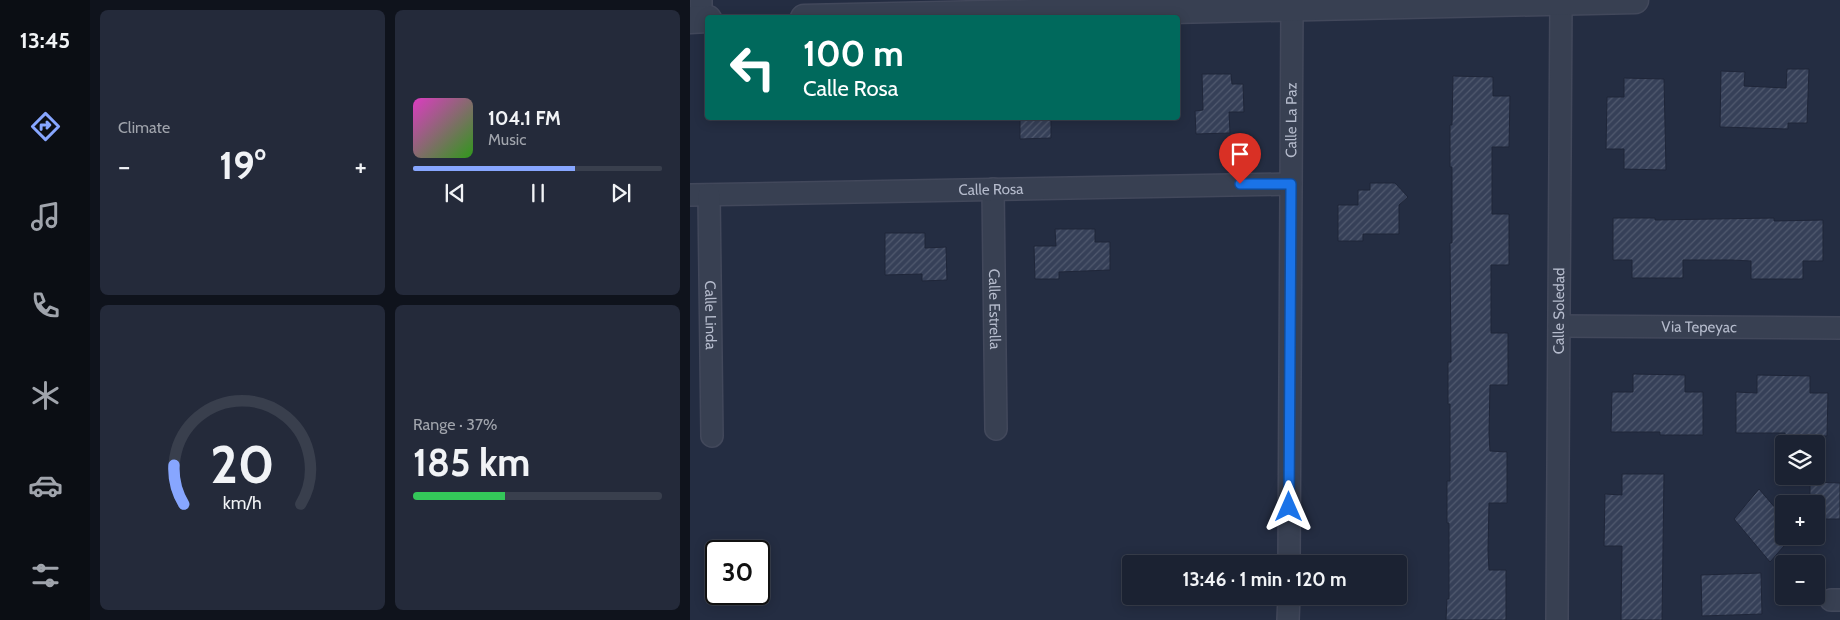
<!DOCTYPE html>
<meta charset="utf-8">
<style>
body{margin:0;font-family:Cabin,sans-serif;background:#242a3a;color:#f1f3f6;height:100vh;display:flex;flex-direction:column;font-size:19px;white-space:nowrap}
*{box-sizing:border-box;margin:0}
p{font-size:16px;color:#a0a4ac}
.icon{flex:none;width:28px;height:28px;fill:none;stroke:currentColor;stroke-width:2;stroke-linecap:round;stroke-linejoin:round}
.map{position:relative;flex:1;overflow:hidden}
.details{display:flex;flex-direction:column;gap:10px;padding:10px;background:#0f131c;width:600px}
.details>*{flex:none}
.top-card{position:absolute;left:15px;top:15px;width:475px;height:105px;border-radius:5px;box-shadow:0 2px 12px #0003,0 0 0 1px #393f4d;background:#00695c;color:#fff;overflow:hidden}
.buttons{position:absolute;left:1085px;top:435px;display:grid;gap:10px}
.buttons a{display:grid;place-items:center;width:50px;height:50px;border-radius:5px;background:#1b2232;box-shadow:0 2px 12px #0003,0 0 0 1px #393f4d;font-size:25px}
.speed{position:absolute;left:15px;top:540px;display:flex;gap:10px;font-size:25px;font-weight:700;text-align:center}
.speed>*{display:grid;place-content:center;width:65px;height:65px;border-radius:50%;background:#1b2232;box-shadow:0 2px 12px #0003,0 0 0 1px #393f4d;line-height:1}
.speed .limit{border:2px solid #111;border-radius:8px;background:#fff;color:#111}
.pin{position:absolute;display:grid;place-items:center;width:42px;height:42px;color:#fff;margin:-51px -21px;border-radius:50% 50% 50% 0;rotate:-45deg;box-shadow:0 0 5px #0007}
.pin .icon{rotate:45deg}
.me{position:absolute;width:55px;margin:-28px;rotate:0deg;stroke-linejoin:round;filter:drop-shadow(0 0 4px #0008)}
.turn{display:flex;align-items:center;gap:18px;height:105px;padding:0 15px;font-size:22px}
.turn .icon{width:65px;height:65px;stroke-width:2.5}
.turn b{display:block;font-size:35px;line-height:42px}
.big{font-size:38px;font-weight:800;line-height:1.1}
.details .tile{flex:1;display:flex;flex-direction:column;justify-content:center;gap:8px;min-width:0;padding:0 18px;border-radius:8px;background:#242a3a}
.details .dial{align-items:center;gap:0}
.dial svg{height:130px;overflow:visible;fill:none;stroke:#393f4d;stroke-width:7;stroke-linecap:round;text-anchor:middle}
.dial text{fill:#f1f3f6;stroke:none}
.song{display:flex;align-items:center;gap:15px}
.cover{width:60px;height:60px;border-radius:8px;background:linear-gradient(135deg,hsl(310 70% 55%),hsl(110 70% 35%))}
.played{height:5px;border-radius:2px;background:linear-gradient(90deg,#87a6ff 65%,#393f4d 65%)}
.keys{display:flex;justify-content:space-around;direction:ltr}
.heat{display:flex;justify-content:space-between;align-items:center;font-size:28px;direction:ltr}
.charge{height:8px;border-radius:4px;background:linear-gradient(90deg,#34c759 37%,#393f4d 0)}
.details .tiles{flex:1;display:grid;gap:10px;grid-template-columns:repeat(2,1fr)}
.trip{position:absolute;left:432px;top:555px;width:285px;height:50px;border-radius:5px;background:#1b2232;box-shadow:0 2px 12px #0003,0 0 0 1px #393f4d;font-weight:800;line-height:50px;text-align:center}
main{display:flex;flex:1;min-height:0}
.menu{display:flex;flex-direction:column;width:90px;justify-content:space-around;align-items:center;background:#0b0e14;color:#a0a4ac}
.menu .icon{width:35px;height:35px}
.menu .on{color:#87a6ff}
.menu b{font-size:22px;color:#f1f3f6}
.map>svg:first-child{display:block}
.building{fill:url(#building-hatch);stroke:#1f2639}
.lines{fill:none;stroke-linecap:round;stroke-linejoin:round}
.minor-casing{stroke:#42485b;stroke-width:24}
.tertiary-casing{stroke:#42485b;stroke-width:29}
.minor{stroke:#384052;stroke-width:21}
.tertiary{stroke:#384052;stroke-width:26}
.route-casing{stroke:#114b97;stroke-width:12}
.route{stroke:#1a73e8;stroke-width:9}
.labels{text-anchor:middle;stroke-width:5;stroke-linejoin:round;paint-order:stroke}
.street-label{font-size:15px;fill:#b5bbcc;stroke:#1d2437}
</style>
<main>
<nav class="menu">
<b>13:45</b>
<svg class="icon on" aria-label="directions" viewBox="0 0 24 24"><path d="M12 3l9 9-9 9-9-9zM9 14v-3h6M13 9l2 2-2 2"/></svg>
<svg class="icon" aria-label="music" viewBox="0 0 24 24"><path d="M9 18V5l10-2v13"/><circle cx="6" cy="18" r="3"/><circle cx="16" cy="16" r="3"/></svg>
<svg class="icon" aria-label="phone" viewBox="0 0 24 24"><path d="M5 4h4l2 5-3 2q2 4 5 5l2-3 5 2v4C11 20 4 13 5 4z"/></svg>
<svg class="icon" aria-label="climate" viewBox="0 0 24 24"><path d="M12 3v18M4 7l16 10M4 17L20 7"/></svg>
<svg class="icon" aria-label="car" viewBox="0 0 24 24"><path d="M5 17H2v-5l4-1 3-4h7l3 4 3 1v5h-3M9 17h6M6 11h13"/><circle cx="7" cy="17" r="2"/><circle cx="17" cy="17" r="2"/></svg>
<svg class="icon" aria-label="filters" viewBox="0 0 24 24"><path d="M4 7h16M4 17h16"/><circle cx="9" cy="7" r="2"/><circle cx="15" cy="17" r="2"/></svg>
</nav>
<section class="details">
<div class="tiles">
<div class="tile"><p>Climate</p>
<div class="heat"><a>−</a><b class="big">19°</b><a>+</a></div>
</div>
<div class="tile">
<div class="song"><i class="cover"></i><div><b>104.1 FM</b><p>Music</p></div></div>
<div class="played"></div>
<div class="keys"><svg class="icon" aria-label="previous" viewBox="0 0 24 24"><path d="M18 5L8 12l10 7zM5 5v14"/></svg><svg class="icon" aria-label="pause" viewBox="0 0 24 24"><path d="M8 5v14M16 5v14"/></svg><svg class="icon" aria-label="next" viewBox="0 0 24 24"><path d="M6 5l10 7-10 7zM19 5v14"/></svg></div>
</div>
<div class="tile dial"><svg viewBox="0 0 100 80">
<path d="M14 69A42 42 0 1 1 86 69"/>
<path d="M14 69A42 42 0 0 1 8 45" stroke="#87a6ff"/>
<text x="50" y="56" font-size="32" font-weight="700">20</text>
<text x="50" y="72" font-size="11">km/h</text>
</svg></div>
<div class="tile"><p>Range · 37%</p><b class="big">185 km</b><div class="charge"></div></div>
</div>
</section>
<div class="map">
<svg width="1150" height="620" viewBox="0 0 1150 620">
<defs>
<pattern id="building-hatch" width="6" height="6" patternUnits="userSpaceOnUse" patternTransform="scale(1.25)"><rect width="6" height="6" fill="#364058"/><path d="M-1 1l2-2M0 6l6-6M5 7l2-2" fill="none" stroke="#515a6f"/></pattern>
</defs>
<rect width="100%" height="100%" fill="#242d42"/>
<path class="building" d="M1097,69H1119L1117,123H1098V129L1030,127L1031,71L1055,72L1054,86L1096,88Z
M512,74H541L542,84H553L554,112H539L540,133L506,134L505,111L513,110Z
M763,76L803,77V96H820L819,147H802V214H819V265H801V333H818V385H800L799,433L800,451L817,452V503H799L798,551L799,570H816V620H756L757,599H759V523H757V481H760V404H758V362H761L760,243H762V167H760V125H762Z
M934,78L974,79L976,170L934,169V149H916L917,97H934Z
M330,118H361V138L330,139Z
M680,183H705L718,197L709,205V234H673V241H648V205H668V190H680Z
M923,218H965V220L1084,218V221L1133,220V261H1113V279H1061V261L1042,260H993V278H942V260H923Z
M365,229H405V242H420V270L369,272V279H345L344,246H366Z
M195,233H235V248L256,247L257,280L232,281V274L195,275Z
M943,374L995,375V392H1013V435H970V432H921L922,392H943Z
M1067,375L1120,376V393H1138L1137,436H1095V433H1046V392L1067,393Z
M932,474H974L972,620H931L932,546H914L915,494L932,495Z
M1120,482L1150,483V519H1126V504H1120Z
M1069,489L1094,518V546L1080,562L1044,519Z
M1071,573L1072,614L1012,616L1011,575Z"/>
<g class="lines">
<g class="minor-casing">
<g id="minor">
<path d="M11,19V0"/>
<path id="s1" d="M303,189L306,429"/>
<path id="s2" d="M0,195L601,184"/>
<path id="s3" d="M19,195L22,436"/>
<path id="s4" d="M869,326L1150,328"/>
<path id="s5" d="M599,564L602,7"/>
<path d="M1141,600H1150"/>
<path d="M598,620L599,596"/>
<path id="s6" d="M867,620L871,2"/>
</g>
</g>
<g class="tertiary-casing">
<path id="tertiary" d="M114,18L945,0
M0,20L18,19"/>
</g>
<use href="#minor" class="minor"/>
<use href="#tertiary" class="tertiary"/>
</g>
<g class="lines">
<g class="route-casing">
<path id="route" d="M550,184H601L599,507"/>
</g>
<use href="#route" class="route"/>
</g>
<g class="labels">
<g class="street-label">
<text dy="5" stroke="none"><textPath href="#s5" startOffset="444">Calle La Paz</textPath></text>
<text dy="5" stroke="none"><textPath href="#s2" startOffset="301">Calle Rosa</textPath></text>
<text dy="5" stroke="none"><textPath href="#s1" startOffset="120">Calle Estrella</textPath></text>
<text dy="5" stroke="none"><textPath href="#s6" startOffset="309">Calle Soledad</textPath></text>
<text dy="5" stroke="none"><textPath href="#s3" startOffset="120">Calle Linda</textPath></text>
<text dy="5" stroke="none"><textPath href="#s4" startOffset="140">Via Tepeyac</textPath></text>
</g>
</g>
</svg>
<div class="buttons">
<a><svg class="icon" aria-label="layers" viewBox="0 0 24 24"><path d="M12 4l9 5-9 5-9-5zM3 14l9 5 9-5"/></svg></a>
<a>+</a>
<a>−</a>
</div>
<div class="speed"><div class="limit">30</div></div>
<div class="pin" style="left:550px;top:184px;background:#d93025"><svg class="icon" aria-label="arrive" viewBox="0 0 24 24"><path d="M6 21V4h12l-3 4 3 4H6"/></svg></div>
<svg class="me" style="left:599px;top:507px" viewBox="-20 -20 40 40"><path d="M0-17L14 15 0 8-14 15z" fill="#1a73e8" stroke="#fff" stroke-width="4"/></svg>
<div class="trip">13:46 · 1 min · 120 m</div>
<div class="top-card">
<div class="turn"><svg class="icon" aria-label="left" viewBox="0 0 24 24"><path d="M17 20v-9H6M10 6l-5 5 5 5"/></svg><div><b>100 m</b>Calle Rosa</div></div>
</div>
</div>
</main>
